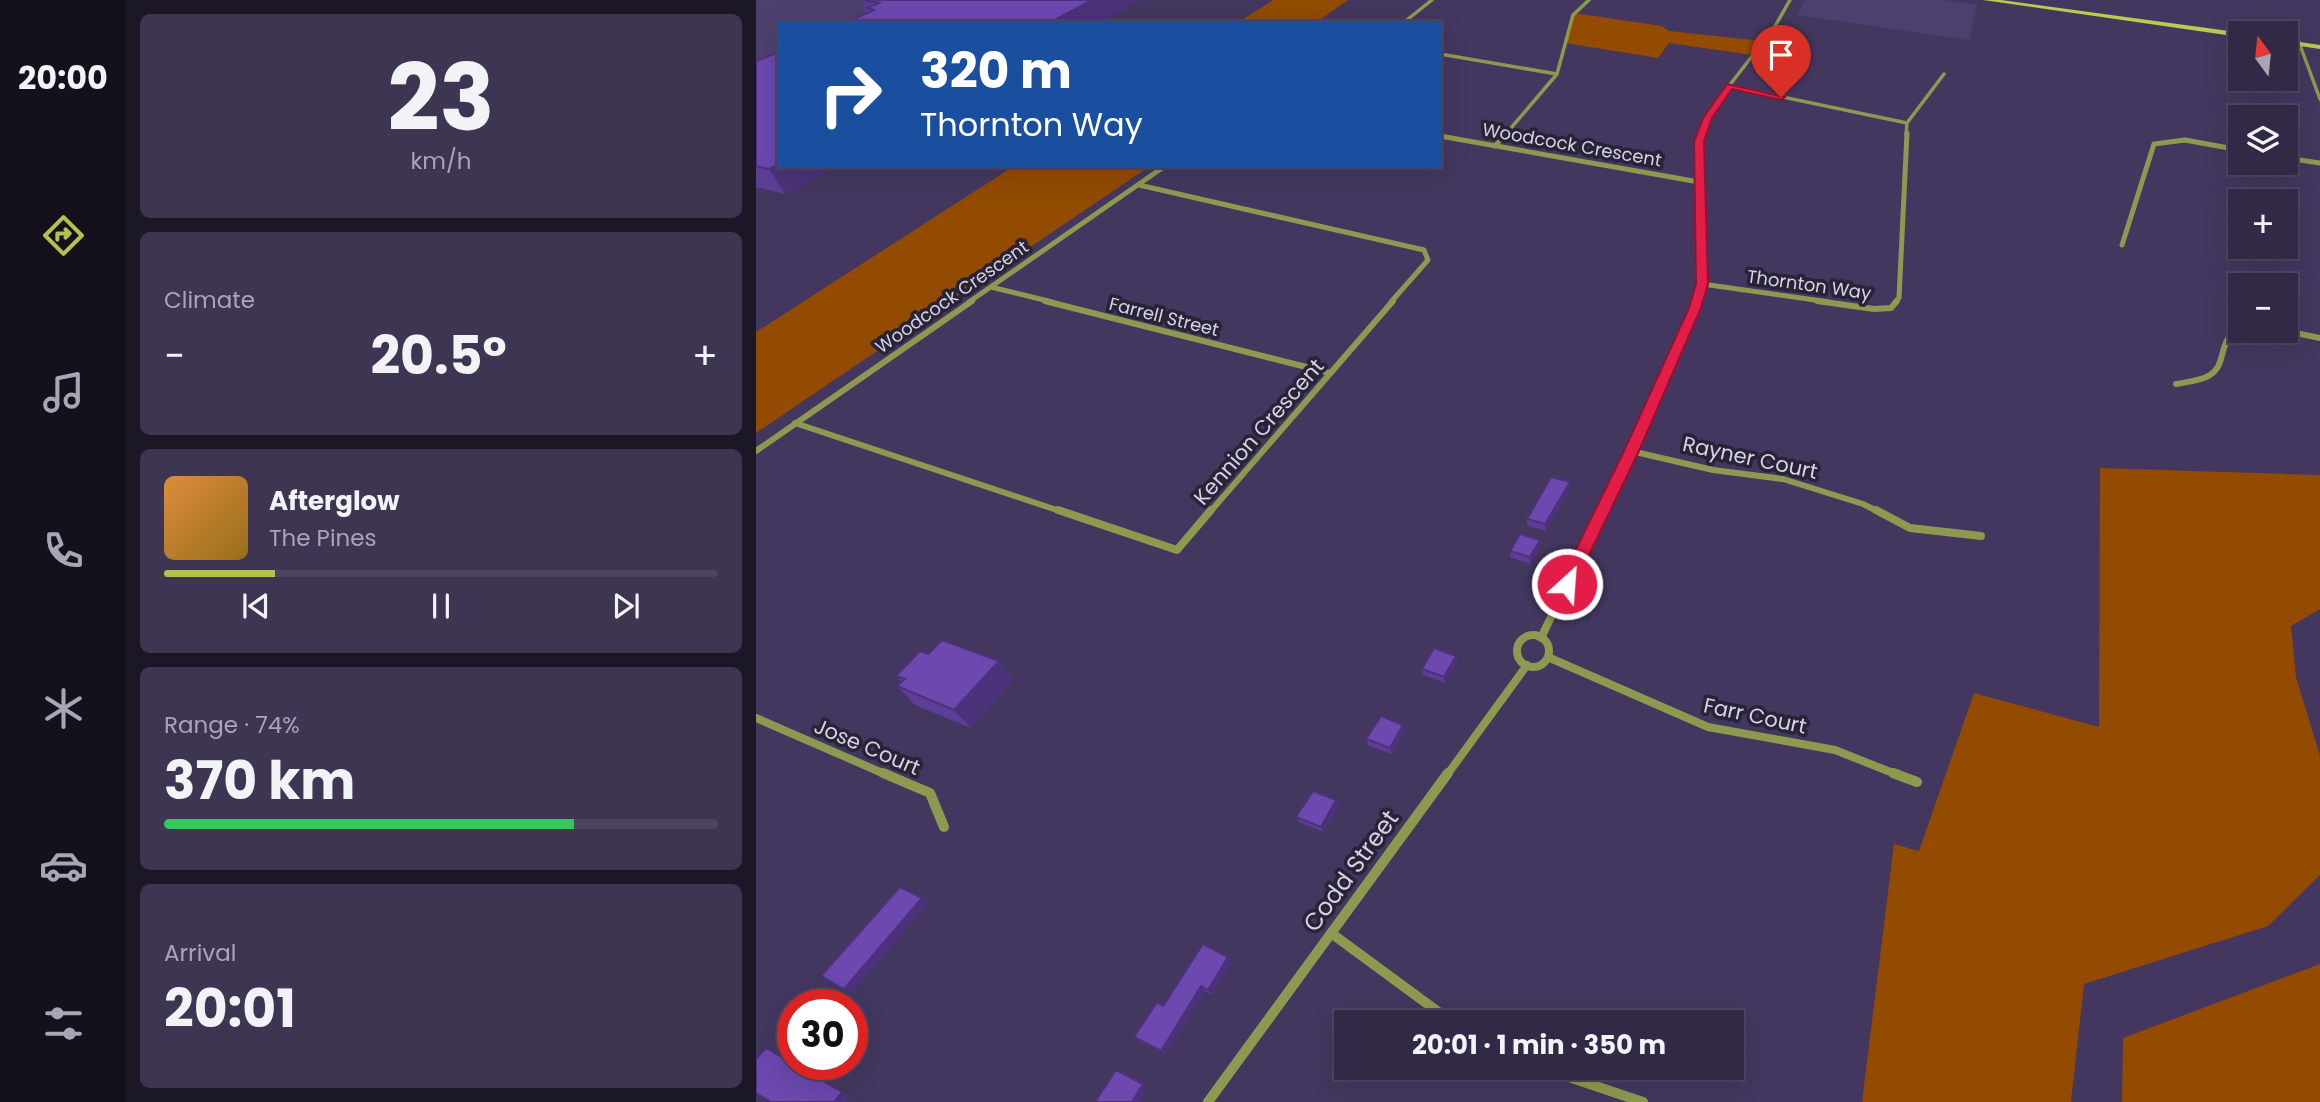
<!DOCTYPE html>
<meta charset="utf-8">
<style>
body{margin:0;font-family:Poppins,sans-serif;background:#3d3552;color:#f1f3f6;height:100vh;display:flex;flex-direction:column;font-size:26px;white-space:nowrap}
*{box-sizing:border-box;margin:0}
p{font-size:23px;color:#a8a6b4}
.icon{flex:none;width:38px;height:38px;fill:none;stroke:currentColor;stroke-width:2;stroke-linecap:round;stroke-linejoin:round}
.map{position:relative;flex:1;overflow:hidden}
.side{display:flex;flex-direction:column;gap:14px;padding:14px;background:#1c1727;width:630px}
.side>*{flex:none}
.guide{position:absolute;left:21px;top:21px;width:665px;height:147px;border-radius:0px;box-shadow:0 7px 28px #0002,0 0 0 2px #4d4560;background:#1a4fa0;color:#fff;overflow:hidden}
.needle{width:46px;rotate:345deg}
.controls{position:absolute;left:1472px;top:21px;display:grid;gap:14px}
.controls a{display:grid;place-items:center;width:70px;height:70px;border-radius:0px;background:#322947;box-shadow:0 7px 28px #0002,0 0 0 2px #4d4560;font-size:35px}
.speed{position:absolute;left:21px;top:989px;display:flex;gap:14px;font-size:35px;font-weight:700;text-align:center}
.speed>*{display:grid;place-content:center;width:91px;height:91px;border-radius:50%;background:#322947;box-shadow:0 7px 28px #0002,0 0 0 2px #4d4560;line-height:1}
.speed .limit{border:10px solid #d22;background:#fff;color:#111}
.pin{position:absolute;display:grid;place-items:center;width:60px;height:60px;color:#fff;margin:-72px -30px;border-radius:50% 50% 50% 0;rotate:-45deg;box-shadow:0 0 7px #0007}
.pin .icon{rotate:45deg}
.me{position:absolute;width:77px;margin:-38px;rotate:26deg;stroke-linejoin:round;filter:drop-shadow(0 0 5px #0008)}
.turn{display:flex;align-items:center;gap:24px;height:147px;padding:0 28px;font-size:32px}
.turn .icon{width:91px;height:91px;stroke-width:2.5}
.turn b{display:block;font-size:49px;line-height:60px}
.big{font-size:52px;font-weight:700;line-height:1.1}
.side .widget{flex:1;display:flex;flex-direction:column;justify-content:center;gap:10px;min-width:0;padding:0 24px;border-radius:10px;background:#3d3552}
.side .dial{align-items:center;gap:0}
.dial b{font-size:91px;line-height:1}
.song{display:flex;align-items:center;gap:21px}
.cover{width:84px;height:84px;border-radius:10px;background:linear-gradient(135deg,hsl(30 70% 55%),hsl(40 70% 35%))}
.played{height:7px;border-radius:4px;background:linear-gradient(90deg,#b3c24b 20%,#4d4560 20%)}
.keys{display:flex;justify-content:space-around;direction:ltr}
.heat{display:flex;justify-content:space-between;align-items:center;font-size:38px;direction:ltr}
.charge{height:10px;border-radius:5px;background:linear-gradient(90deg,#34c759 74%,#4d4560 0)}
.trip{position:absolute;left:578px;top:1010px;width:410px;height:70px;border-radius:0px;background:#322947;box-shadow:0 7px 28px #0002,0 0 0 2px #4d4560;font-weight:700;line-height:70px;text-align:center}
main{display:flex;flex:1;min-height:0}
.menu{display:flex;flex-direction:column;width:126px;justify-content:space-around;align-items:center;background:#14101c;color:#a8a6b4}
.menu .icon{width:49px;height:49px}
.menu .on{color:#b3c24b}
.menu b{font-size:32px;color:#f1f3f6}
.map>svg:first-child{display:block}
.built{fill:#4d406f}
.green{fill:#924b00}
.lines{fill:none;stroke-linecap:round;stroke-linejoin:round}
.street-far4{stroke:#8e9950;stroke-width:3.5}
.street-far3{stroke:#8e9950;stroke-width:5}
.street-far2{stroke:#8e9950;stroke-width:6}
.street-far1{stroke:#8e9950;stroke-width:8}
.street{stroke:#8e9950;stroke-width:10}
.secondary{fill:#bacb50;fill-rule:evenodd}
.wall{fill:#5d3e96}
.shaded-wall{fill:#4c327a}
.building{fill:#6c48af;stroke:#4c327a;stroke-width:2}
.route{fill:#e11d48;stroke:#92132f;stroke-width:2}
.labels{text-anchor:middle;stroke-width:7;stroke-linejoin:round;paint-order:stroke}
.far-street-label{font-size:18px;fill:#d6d1e9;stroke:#282335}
.street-label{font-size:21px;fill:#d6d1e9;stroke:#282335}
.near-street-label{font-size:24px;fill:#d6d1e9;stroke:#282335}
</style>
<main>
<nav class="menu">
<b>20:00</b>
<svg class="icon on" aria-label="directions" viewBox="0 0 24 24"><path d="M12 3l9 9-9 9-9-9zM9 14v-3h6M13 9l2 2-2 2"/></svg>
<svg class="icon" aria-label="music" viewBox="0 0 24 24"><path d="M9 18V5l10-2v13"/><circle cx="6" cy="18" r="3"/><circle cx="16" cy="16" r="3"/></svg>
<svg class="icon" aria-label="phone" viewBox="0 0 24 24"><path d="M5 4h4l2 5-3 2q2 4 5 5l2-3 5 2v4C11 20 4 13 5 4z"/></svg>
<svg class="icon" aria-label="climate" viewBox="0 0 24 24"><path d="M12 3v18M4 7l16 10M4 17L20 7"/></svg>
<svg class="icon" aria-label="car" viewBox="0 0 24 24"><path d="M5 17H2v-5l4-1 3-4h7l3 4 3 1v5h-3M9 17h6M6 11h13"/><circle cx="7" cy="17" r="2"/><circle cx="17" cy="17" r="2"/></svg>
<svg class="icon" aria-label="filters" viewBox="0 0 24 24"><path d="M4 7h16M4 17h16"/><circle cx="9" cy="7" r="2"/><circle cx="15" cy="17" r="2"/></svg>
</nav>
<section class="side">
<div class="widget dial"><b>23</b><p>km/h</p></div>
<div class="widget"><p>Climate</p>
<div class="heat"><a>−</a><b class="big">20.5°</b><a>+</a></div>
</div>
<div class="widget">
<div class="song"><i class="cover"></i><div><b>Afterglow</b><p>The Pines</p></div></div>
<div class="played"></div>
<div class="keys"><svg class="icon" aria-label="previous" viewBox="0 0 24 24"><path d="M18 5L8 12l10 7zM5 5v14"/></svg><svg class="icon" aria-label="pause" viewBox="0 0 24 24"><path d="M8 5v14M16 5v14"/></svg><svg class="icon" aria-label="next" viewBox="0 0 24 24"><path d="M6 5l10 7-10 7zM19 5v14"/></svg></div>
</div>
<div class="widget"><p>Range · 74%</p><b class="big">370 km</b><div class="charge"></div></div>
<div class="widget"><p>Arrival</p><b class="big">20:01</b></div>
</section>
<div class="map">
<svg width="1564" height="1102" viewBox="0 0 1564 1102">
<rect width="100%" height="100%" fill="#43375f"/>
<path class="built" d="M0,0H141L90,23H23V53L0,63Z
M1049,0H1185L1221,5L1213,40L1041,15Z"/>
<path class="green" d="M517,0H592L559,23H481Z
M818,13L906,26L913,31L1007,41L996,55L913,43L902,58L809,43Z
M258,166H394L0,433V332Z
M1344,468L1564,475V609L1535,626L1540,677L1564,756V875L1512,926L1328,984L1315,1102H1106L1138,844L1163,851L1218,693L1343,727Z
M1564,964V1102H1366L1367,1038Z"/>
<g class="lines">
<path class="street-far4" d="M647,23L676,0
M1541,37L1564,99
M684,54L801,74
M974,86L1151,123
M749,135L801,74L817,15L833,0
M945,135L962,100L1018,28L1034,0
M1150,135L1151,123L1188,74"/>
<path class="street-far3" d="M684,136L943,182
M739,146L750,133
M1530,158L1564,163
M383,185L668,250L672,260L635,302
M1366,245L1398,144L1429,140L1484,150
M946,284L1073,302
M235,287L296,302
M213,302L409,166
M940,302C952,247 931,188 946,133
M1139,302L1143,298L1151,133"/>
<path class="street-far2" d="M289,301L574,373
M1061,301L1118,309L1135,308L1141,301
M1530,331L1564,338
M1420,384C1431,382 1445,381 1454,375C1472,364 1460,341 1484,328
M39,423L307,512
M0,451L216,301
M875,451L957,470L1027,479L1107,504L1123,512
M454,512L637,301
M846,512L941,301"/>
<path class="street-far1" d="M302,510L421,550L455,510
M1120,510L1154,528L1225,536
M761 651a16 16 0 1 1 32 0a16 16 0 1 1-32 0Z
M785,638L846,510
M794,658L952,727L1079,750L1142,775
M0,718L131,775
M691,775L771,665"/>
<path class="street" d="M127,773L174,793L188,827
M1137,773L1161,782
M575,933L696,1022
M786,1068L887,1102
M452,1102L692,773"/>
<path class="secondary" d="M1227,0H1245L1473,31L1476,28L1512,33H1485L1484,37Z
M1530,40L1564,45V49L1530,44Z"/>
</g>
<path class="wall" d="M105,0H383L342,23L111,13Z
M0,61L23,166H80L29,194L0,187Z
M814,482V489L789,531L771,525V519Z
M784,547L774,564L754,557V551Z
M172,654L243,661L257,680L215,728L159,705L141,686L146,682L140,676Z
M700,656L701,662L689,683L667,675L666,669Z
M647,725L649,731L635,754L612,745L610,739Z
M582,806L567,832L543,822L540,817Z
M476,962L456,994L449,991L410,1054L383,1041L378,1037L407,1006Z"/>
<path class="shaded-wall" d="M336,0H383L342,23H293Z
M23,164V166H80L29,194L13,169Z
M814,482V489L789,531V524Z
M784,540V547L774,564V557Z
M700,656L701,662L689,683L688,677Z
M243,661L257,680L215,728L198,710Z
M647,725L649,731L635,754L634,748Z
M580,800L582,806L567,832L565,827Z
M166,898L173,903L96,993L88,989Z
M472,957L476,962L456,994L452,990Z
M445,986L449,991L410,1054L405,1051Z
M10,1048L19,1052L37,1062V1064Z
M37,1064H40L94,1096L89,1102H78Z
M387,1084L392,1088L383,1102H376Z"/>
<path class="building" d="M106,0H336L293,23H89L118,10L111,8L123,3Z
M23,52V164L13,169L0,166V61Z
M795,477L814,482L789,524L771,519Z
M764,534L784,540L774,557L754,551Z
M186,640L243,661L198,710L141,686L149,679L140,676L164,651L172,654Z
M678,648L700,656L688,677L666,669Z
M625,716L647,725L634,748L610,739Z
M557,791L580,800L565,827L540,817Z
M144,887L166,898L88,989L65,976Z
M447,944L472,957L452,990L445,986L405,1051L378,1037L401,1002L407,1006Z
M10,1048L37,1064L86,1092L78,1102H15L0,1093V1059Z
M360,1070L387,1084L376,1102H339Z"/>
<path class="route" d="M971,84L1029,97L1025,100L976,89L956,118L948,142L952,284L945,308L883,451L819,584L811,591L803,584L868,451L933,308L940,284L938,142L947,118Z"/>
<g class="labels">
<g class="far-street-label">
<text transform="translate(816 145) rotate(10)" y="6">Woodcock Crescent</text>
<text transform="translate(1053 285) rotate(8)" y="6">Thornton Way</text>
<text transform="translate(196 297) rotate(-35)" y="6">Woodcock Crescent</text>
<text transform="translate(408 317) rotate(14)" y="6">Farrell Street</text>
</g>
<g class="street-label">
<text transform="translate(503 432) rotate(-49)" y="7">Kennion Crescent</text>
<text transform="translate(994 458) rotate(12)" y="7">Rayner Court</text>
<text transform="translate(999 716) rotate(12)" y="7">Farr Court</text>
<text transform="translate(111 747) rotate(23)" y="7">Jose Court</text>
</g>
<g class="near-street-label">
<text transform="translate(595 871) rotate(-54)" y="8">Codd Street</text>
</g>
</g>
</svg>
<div class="controls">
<a><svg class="needle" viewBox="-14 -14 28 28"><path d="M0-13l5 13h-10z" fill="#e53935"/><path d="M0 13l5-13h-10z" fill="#a8a6b4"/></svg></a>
<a><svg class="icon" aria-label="layers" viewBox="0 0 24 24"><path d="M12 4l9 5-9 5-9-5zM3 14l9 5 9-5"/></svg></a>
<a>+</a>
<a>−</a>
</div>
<div class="speed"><div class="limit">30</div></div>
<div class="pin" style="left:1025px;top:97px;background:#d93025"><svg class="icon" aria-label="arrive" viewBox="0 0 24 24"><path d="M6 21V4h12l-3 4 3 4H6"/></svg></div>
<svg class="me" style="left:811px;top:584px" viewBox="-20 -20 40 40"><circle r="17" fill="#e11d48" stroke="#fff" stroke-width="3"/><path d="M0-11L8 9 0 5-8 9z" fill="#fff"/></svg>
<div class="trip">20:01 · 1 min · 350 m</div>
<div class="guide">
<div class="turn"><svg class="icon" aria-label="right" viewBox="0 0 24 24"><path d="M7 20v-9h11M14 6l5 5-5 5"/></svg><div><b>320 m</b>Thornton Way</div></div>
</div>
</div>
</main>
